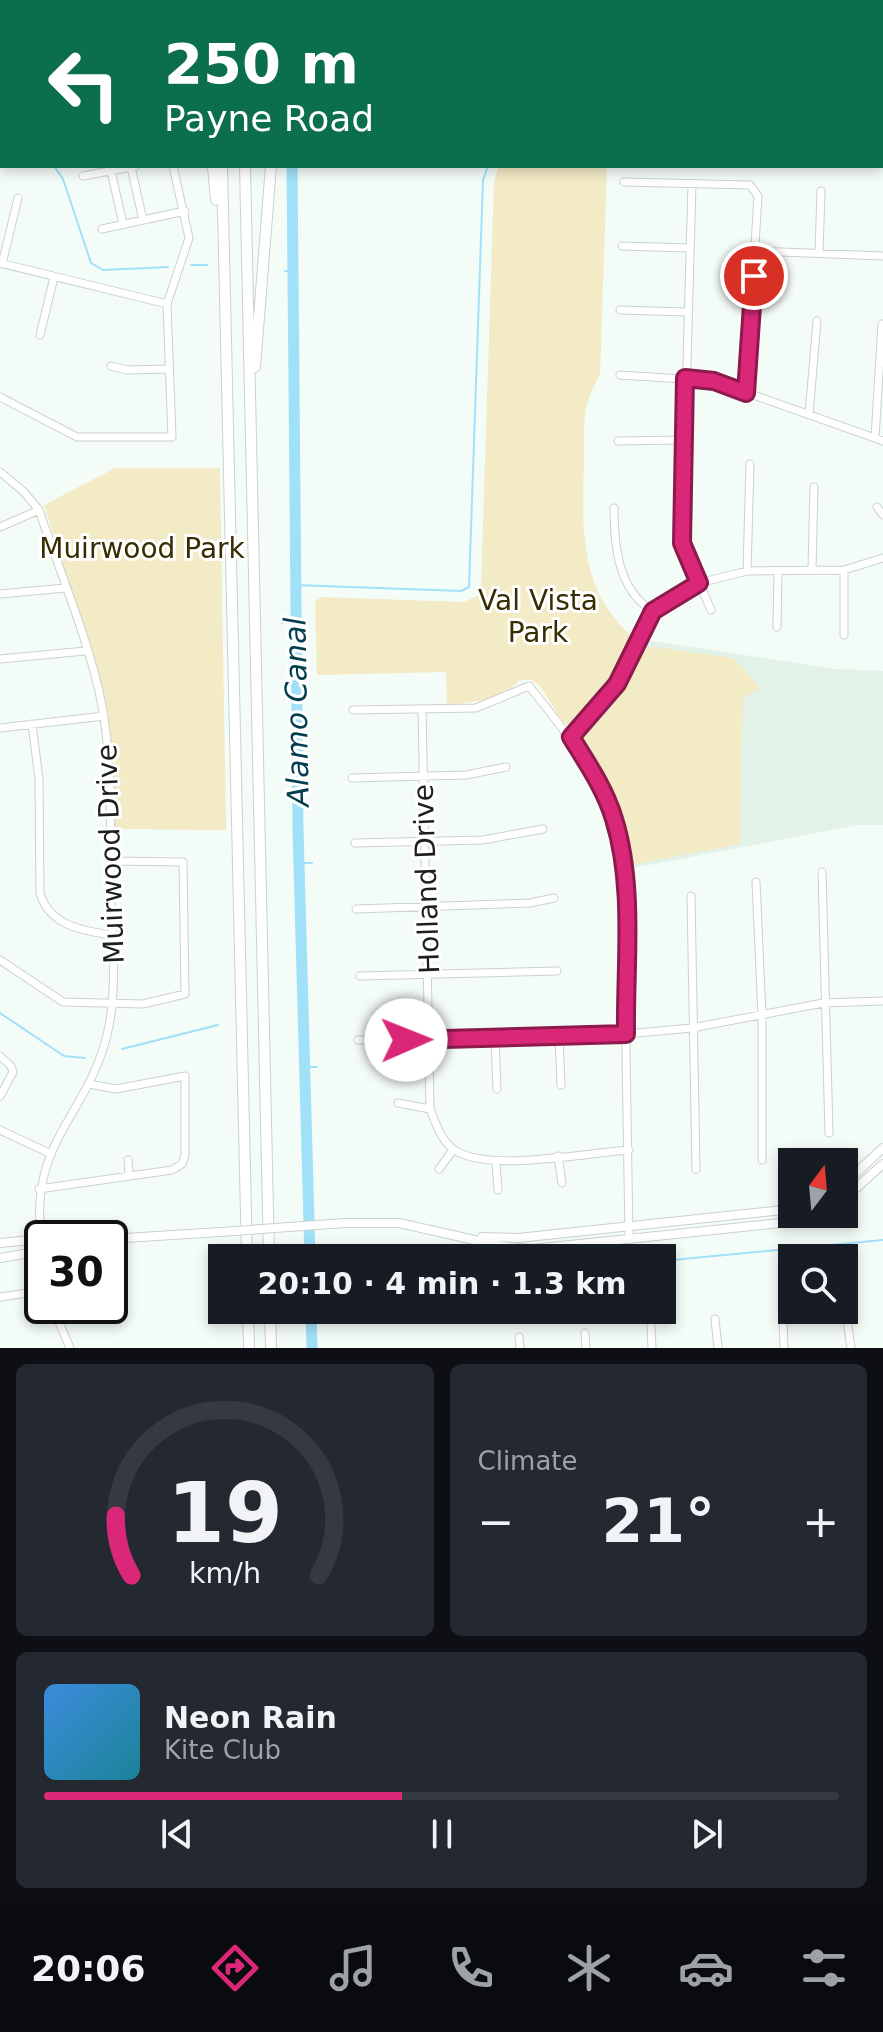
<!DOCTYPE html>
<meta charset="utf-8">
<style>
body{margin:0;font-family:"DejaVu Sans",sans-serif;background:#242831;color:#f1f3f6;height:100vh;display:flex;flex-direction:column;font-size:30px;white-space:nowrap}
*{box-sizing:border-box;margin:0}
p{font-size:26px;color:#9ea1a6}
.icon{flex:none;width:44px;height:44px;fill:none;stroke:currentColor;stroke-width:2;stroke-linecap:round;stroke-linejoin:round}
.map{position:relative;height:1348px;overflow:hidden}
.drawer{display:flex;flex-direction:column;gap:16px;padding:16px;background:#0d0f14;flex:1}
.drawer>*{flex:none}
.banner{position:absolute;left:0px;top:0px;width:884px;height:168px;box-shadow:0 4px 12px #0003;background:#0b6e4f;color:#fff;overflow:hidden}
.needle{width:52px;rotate:16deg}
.controls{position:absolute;left:778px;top:1148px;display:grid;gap:16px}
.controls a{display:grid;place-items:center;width:80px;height:80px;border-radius:0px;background:#171b24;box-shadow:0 4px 12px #0003;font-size:40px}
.speed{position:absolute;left:24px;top:1220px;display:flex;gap:16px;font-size:40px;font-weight:700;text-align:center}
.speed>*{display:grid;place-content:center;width:104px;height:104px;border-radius:50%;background:#171b24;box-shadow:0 4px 12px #0003;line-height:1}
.speed .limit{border:4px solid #111;border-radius:12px;background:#fff;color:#111}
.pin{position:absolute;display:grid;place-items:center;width:68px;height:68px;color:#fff;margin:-34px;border:4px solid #fff;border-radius:50%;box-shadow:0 2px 8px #0007}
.me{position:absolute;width:88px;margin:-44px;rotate:89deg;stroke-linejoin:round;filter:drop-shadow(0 0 6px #0008)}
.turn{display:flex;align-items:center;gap:28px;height:168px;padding:0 32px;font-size:36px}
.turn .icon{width:104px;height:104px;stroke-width:2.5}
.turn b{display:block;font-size:56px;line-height:68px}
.big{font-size:60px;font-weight:800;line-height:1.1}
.drawer .tile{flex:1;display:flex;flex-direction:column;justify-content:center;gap:12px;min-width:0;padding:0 28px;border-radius:12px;background:#242831}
.drawer .dial{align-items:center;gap:0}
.dial svg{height:208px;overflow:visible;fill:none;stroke:#363941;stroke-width:7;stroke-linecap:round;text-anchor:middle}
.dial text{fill:#f1f3f6;stroke:none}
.song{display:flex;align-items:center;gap:24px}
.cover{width:96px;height:96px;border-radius:12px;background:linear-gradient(135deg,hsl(210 70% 55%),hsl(190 70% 35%))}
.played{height:8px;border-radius:4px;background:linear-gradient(90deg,#db2777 45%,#363941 45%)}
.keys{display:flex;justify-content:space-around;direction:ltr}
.heat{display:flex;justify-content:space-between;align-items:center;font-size:44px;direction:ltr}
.drawer .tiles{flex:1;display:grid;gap:16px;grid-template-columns:1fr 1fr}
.tile:last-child{grid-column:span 2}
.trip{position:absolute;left:208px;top:1244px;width:468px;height:80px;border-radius:0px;background:#171b24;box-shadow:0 4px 12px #0003;font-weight:800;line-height:80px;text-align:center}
.tab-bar{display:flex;height:128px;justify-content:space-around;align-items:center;background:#090b0e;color:#9ea1a6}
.tab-bar .icon{width:56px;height:56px}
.tab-bar .current{color:#db2777}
.tab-bar b{font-size:36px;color:#f1f3f6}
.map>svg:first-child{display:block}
.built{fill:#e3f2e9}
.green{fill:#f3eac6}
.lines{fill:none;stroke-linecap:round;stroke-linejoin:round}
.stream{stroke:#a0e1f9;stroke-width:2}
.river{stroke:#a0e1f9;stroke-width:11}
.minor-casing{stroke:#cbd2cd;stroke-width:9}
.major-casing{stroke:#cbd2cd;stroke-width:10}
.highway-casing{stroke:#cbd2cd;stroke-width:12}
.minor{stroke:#fff;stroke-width:7}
.major{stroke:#fff;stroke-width:8}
.highway{stroke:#fff;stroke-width:10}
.major-bridge-casing{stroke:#cbd2cd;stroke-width:10;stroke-linecap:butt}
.major-bridge{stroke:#fff;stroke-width:8}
.route-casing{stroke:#8e194d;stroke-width:20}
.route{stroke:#db2777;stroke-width:14}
.labels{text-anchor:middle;stroke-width:6;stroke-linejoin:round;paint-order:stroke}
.park-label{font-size:28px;fill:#382d00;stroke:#fff}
.street-label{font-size:28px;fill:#1c1f1d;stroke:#fff}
.water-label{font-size:30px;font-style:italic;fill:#023d4e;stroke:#fff}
</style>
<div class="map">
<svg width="883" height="1348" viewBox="0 0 883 1348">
<rect width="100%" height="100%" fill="#f4fcf7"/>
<path class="built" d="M646,640L836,669L883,671V825H858L628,869L624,832L613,799L579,738L619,692Z"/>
<path class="green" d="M499,166H607L600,375C580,407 585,427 584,464C582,529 579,594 635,638L606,693L571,727L563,722L539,685L529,679L519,681L508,690L486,700L447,705L446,672L317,675L315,602L321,597L463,602L476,597L481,586L494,181Z
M115,468H220L226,830L114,829L107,708L44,505Z
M647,646L733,658L761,688L743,698L740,844L631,865L619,805L581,740L617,700Z"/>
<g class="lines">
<path class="stream" d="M0,139L2,141
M882,146L883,145
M54,166L63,179L91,263L103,270L168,267
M191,265H207
M285,271L293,272
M295,585L461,591L469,587L483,180L488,166
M282,623H295
M299,863H312
M0,1013L64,1056L85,1058
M122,1049L218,1025
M306,1067H317
M662,1261L883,1240
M312,1333L316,1322L328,1310"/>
<path class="river" d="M290,0V2
M292,166L298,829L310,1258
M311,1310L312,1348"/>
<g class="minor-casing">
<path id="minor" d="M44,0L46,2
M532,2L533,0
M0,55L2,53
M0,64L2,66
M131,167L143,220
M111,171L123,224
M83,176L136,166
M624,182L750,185L758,196L746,393
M692,184L682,543L711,610
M102,229L185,211
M622,246L690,248
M756,251L883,256
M819,253L821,191
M0,263L167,304
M2,264L18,198
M620,310L688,312
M40,335L54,277
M111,366L127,370L169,369
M620,375L714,381L883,441
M0,397L77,437H172L167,304L189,238L173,166
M809,414L817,321
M875,438L882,324
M618,441L683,440
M0,472L24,492L39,510C60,573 95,655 104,718C113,777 110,840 111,900C112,941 117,985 109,1026C91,1117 26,1138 42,1246
M877,507L883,515
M614,508C614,545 618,591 653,611
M0,527L39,510
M812,568L814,487
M747,571L750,464
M0,594L65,588
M777,627L778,573
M844,635V570
M0,659L85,651
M353,710L476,708L529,686C574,741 614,793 623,866L629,1238
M422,710L430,1109C436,1124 442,1143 456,1151C490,1172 587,1153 629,1150
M32,724L39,779L40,893C49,925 82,931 112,935
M0,728L104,716
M571,737L617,684L653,611L699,583L747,571L844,570L883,558
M352,778L466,775L506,767
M355,843L483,840L543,829
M822,872L829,1133
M756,882L762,1015V1160
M691,896L696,1169
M356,909L530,903L554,898
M0,960L63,1002L143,1004L185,994L183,862L111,861
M360,976L557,971
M559,1036L561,1085
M495,1038L497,1089
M358,1040L626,1034L692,1028L823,1003L883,1001
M0,1056L11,1066L13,1072L0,1096
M398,1103L430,1109
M0,1130L49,1153
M558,1156L562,1183
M128,1160L129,1176
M496,1162L498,1190
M439,1169L453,1150
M39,1189L172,1170L182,1164L185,1155V1076L116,1089L89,1084
M0,1297L42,1291
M52,1306L70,1348
M845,1306L851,1348
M783,1317L784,1348
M715,1319L718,1348
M651,1327L652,1348
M585,1333L586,1348
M519,1337L520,1348"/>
</g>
<g class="major-casing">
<path id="major" d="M882,115H883
M882,129H883
M844,1184L883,1148
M844,1199L883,1164
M345,1223H399L501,1246L532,1249L790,1222L816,1214
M482,1237L518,1238L792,1209
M110,1239L220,1232
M0,1243L32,1240L42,1244
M0,1258L35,1252L42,1244"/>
</g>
<g class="highway-casing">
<path id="highway" d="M188,0L189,2
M218,0V2
M241,0V2
M251,0V2
M327,0L329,2
M359,0L361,2
M393,0L397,2
M213,166L216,200
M222,166L247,1258
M245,166L269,1258
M255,367L271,166
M248,1310L249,1348
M270,1310L271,1348"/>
</g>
<use href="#minor" class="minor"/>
<use href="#major" class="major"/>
<use href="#highway" class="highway"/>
<g class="major-bridge-casing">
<path id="major-bridge" d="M220,1232L345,1223"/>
</g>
<use href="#major-bridge" class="major-bridge"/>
</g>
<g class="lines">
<g class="route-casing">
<path id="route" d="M406,1040L626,1034C625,964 635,886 614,819C605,789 587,763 571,737L617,684L653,611L699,583L682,543L685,378L714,381L746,393L754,276"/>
</g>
<use href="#route" class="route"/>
</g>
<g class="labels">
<g class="park-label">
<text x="142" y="558">Muirwood Park</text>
<text x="538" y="610">Val Vista<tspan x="538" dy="32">Park</tspan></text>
</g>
<g class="street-label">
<text transform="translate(110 854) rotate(-92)" y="10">Muirwood Drive</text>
<text transform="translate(426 879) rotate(-92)" y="10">Holland Drive</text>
</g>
<g class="water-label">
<text transform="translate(297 712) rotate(-91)" y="10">Alamo Canal</text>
</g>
</g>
</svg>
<div class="controls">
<a><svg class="needle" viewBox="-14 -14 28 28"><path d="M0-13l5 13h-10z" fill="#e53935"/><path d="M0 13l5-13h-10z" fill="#9ea1a6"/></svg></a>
<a><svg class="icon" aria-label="search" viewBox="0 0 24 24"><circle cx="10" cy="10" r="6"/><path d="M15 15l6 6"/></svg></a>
</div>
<div class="speed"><div class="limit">30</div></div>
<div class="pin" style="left:754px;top:276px;background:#d93025"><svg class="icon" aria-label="arrive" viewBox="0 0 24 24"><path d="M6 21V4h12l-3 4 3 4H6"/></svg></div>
<svg class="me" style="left:406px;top:1040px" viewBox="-20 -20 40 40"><circle r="19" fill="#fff"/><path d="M0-13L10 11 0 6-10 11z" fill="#db2777"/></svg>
<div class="trip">20:10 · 4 min · 1.3 km</div>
<div class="banner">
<div class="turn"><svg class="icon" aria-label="left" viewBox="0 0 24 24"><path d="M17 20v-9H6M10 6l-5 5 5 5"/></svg><div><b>250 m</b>Payne Road</div></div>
</div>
</div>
<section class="drawer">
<div class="tiles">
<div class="tile dial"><svg viewBox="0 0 100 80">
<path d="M14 69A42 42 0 1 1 86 69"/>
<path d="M14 69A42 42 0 0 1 8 46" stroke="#db2777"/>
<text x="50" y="56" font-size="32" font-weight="700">19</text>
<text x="50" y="72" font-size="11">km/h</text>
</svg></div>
<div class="tile"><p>Climate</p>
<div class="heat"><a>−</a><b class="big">21°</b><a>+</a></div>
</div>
<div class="tile">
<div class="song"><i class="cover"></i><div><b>Neon Rain</b><p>Kite Club</p></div></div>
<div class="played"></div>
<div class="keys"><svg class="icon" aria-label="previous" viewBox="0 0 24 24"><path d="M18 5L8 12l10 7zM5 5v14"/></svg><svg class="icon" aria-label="pause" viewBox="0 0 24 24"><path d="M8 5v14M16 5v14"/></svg><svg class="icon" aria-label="next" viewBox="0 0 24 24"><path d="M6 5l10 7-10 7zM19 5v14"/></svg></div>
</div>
</div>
</section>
<nav class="tab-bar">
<b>20:06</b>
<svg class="icon current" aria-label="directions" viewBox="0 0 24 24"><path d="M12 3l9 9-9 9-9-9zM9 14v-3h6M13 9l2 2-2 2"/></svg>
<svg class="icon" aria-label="music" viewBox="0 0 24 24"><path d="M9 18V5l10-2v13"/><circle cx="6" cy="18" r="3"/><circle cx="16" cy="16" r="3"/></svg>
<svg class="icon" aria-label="phone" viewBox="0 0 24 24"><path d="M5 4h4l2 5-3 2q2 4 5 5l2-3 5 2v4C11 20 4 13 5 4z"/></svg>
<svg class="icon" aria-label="climate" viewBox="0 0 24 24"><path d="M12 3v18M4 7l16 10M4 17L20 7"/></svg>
<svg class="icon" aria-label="car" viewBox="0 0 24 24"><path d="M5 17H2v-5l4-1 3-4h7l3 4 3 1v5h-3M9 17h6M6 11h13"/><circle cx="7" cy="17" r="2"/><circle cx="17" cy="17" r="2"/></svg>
<svg class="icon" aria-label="filters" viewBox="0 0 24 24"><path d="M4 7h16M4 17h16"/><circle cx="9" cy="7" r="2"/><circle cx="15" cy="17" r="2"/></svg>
</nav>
